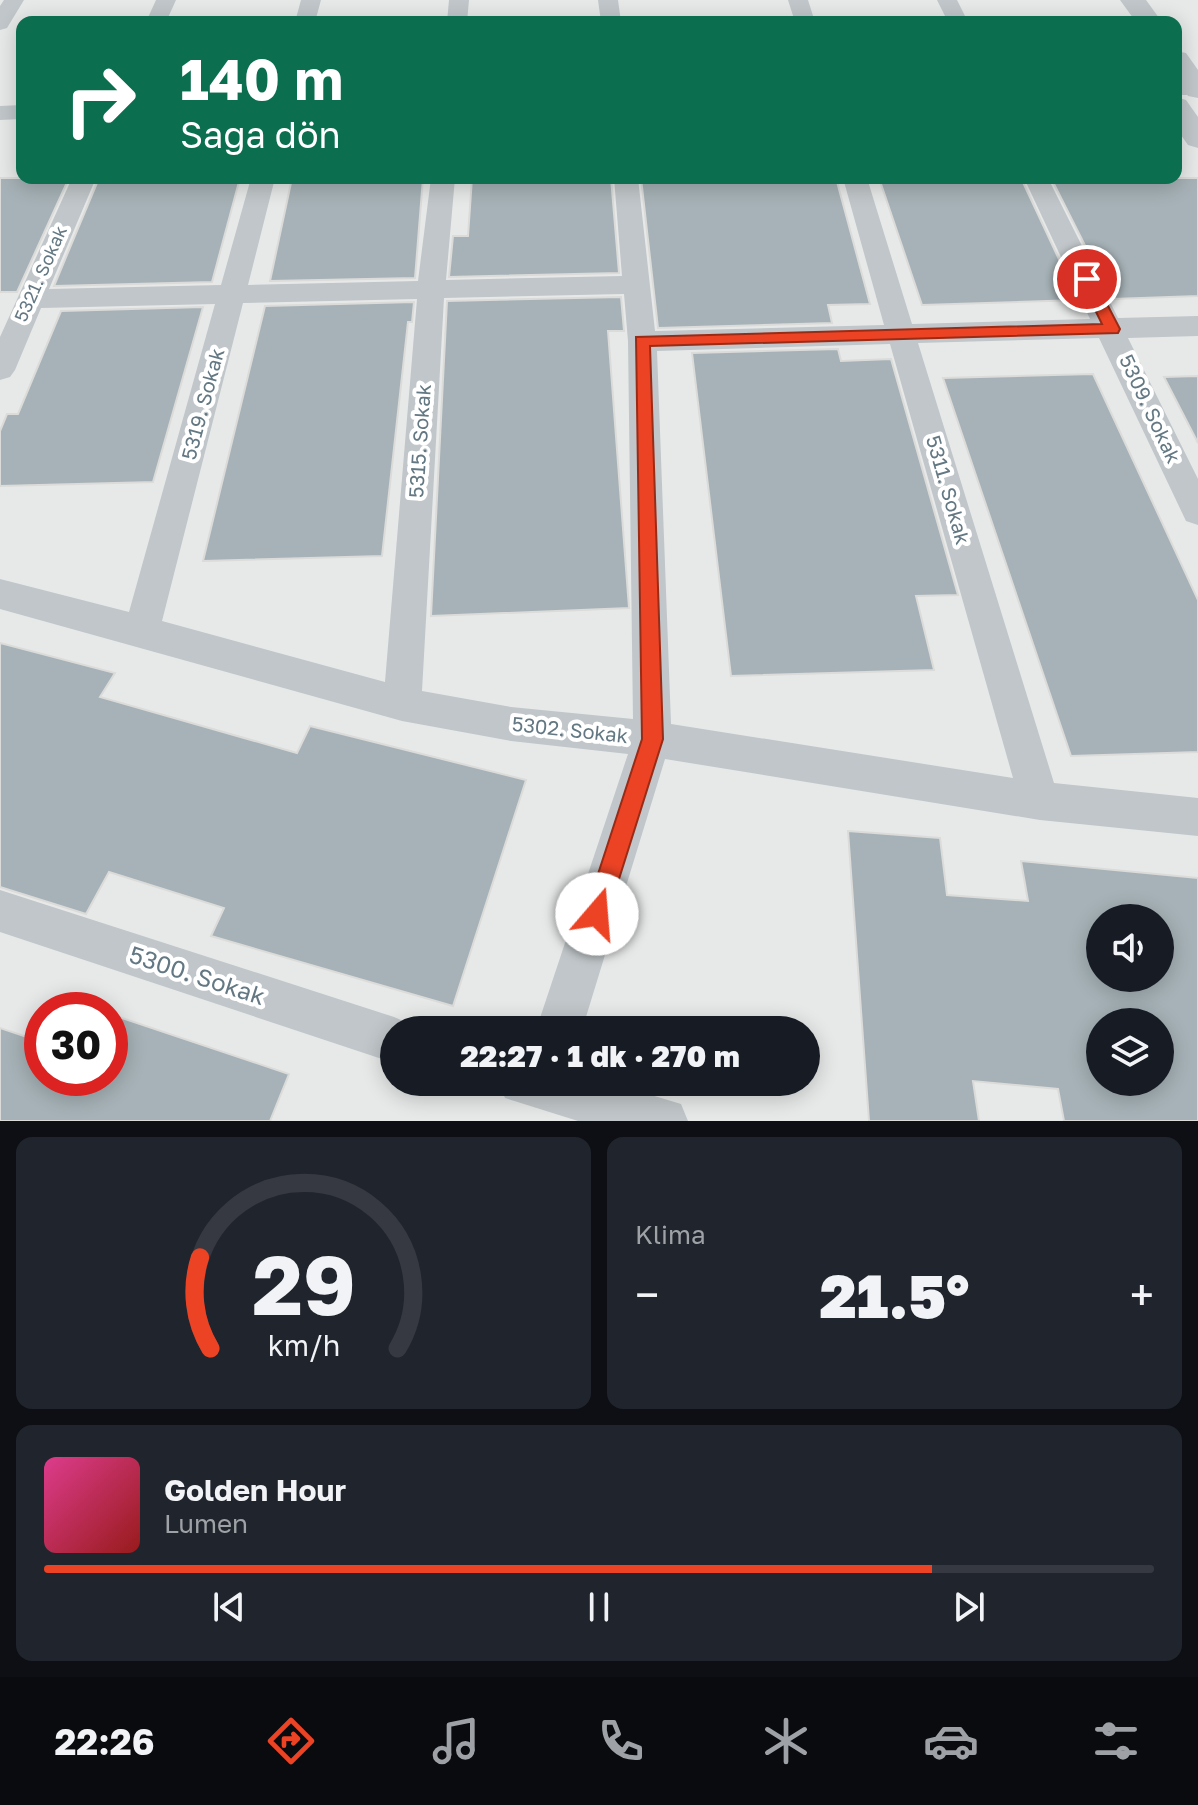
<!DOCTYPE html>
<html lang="tr">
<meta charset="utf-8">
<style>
body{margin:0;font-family:"Golos Text",sans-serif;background:#20242c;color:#f1f3f6;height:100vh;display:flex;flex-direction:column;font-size:30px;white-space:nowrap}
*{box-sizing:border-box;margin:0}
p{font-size:26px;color:#9ea1a6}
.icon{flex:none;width:44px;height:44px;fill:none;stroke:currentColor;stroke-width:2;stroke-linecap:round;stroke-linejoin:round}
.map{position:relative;height:1121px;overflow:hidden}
.panel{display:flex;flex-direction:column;gap:16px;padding:16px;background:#0d0f14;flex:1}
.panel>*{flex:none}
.guide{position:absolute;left:16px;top:16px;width:1166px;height:168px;border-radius:16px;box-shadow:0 4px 20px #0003;background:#0b6e4f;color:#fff;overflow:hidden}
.controls{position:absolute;left:1086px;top:904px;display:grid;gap:16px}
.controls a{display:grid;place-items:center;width:88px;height:88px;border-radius:50%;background:#171b24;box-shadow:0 4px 20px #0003;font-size:40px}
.speed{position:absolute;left:24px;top:992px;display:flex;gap:16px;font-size:40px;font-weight:700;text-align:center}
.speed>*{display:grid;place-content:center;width:104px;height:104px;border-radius:50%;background:#171b24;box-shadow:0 4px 20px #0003;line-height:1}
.speed .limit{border:12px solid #d22;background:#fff;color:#111}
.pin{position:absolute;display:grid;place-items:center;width:68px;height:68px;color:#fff;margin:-34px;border:4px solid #fff;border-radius:50%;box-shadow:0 2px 8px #0007}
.me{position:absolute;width:88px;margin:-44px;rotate:18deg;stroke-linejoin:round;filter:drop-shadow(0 0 6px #0008)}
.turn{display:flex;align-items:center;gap:28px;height:168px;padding:0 32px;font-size:36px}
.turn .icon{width:104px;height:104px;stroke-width:2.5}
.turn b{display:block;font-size:56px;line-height:68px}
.big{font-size:60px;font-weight:800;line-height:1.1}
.panel .tile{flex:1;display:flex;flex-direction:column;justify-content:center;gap:12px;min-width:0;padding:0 28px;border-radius:16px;background:#20242c}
.panel .dial{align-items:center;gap:0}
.dial svg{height:208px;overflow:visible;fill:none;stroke:#363941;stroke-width:7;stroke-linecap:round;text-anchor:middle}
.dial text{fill:#f1f3f6;stroke:none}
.song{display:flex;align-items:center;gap:24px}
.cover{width:96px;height:96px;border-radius:12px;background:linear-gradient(135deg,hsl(330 70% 55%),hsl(0 70% 35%))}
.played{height:8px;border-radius:4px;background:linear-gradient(90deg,#ec4324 80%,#363941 80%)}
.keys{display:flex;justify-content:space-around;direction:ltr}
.heat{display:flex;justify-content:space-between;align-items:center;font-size:44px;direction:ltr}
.panel .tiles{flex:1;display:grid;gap:16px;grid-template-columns:1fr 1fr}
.tile:last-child{grid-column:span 2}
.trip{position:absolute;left:380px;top:1016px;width:440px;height:80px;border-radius:40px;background:#171b24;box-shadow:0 4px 20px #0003;font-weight:800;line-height:80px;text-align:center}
.menu{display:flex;height:128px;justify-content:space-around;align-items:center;background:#090b0e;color:#9ea1a6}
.menu .icon{width:56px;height:56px}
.menu .active{color:#ec4324}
.menu b{font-size:36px;color:#f1f3f6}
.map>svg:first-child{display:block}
.built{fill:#e7e9e8;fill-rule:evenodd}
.building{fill:#a6b2b7;stroke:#dbdbd9;stroke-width:2;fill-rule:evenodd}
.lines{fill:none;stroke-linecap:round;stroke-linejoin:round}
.minor{fill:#c0c6c9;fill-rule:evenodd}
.tertiary{fill:#c0c6c9;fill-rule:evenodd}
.route{fill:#ec4324;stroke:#992c17;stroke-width:2}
.labels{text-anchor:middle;stroke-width:8;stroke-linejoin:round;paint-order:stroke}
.far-street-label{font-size:18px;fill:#637883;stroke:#fff}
.street-label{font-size:20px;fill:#637883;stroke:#fff}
.near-street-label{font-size:24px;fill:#637883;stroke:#fff}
</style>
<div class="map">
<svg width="1198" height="1121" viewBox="0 0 1198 1121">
<rect width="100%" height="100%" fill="#f9f9f7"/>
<path class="built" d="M0,0H1198V1121H0ZM22,22H1176V178H22ZM1100,918H1160V978H1100ZM42,1010H110V1078H42ZM1100,1022H1160V1082H1100ZM394,1030H806V1082H394Z"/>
<path class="building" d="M0,178H69L17,292H0Z
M99,178H240L212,282L54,286Z
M292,178H423L415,278L270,281Z
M472,178H611L619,273L449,277L453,236H468Z
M641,178H836L870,304L828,305L832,323L658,328Z
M879,178H1021L1078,300L922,305Z
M1051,178H1198V296L1112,299Z
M621,297L624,331H608L629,608L431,616L447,301Z
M414,302L412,322H408L382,556L203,561L265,306Z
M203,307L153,482L0,486V431L7,414H18L61,311Z
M838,349L841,361L891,359L958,595L916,596L934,670L731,676L692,353Z
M1093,374L1198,600V752L1071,756L943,378Z
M1198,376V443L1164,377Z
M0,643L115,673L100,697L297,753L310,726L526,780L453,1006L211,936L224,908L109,872L86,914L0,887Z
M848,831L940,838L947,895L1028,901L1021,861L1198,878V1121H1064L1058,1089L973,1081L979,1121H869ZM1100,918H1160V978H1100ZM1100,1022H1160V1082H1100Z
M110,1014L289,1074L270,1121H0V1028L42,1042V1078H110Z"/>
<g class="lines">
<path class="minor" d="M4,0H24L7,28L0,30V6Z
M156,0H176L166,22H146Z
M301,0H321L315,22H295Z
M449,0H469L467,22H447Z
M598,0H618L621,22H601Z
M788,0H808L815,22H795Z
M937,0H957L968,22H948Z
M1176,81H1198V95H1176Z
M22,105V119L0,120V106Z
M72,178H96L49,289L221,285L251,178H275L248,285L418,281L431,178H455L446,280L622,276L614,178H638L655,331L884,325L843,178H867L912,324L1090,319L1024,178H1048L1118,318L1198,316V336L1128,338L1198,479V525L1186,521L1099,338L918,343L1054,783L1198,798V836L1040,820L665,759L582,1030H536L628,754L511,741L402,721L0,609V579L129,612L215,304L41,308L15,370L10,377L0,380V337ZM624,294L628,341L633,719L511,707L422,691L444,298ZM417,299L385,682L162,621L243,303ZM890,344L1013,778L671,724L657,351Z
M0,890L394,1017L410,1024L413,1030H394V1063L0,932Z
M498,1082H608L681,1104L688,1121H578L505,1098Z"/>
<path class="tertiary" d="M1120,0H1146L1162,22H1136Z
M1176,51L1186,53L1198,70V98L1188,96L1176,78Z
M1176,97L1186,100L1198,117V148L1188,145L1176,128Z"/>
</g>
<path class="route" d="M1087,274L1094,279L1120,329L1118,333L650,346L663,739L608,914L605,922L597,925L589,922L585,914L642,739L636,337L1102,324L1080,279Z"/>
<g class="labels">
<g class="far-street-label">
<text transform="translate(41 274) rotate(-66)" y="6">5321. Sokak</text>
</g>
<g class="street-label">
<text transform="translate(203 404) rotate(-75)" y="7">5319. Sokak</text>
<text transform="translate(1150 409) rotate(65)" y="7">5309. Sokak</text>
<text transform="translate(420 441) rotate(-86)" y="7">5315. Sokak</text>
<text transform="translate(948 490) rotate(74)" y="7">5311. Sokak</text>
<text transform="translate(570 730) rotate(6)" y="7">5302. Sokak</text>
</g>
<g class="near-street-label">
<text transform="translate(197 976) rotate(18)" y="8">5300. Sokak</text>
</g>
</g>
</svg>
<div class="controls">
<a><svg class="icon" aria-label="sound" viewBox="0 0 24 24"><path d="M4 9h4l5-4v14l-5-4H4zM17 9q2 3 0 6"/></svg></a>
<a><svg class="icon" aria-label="layers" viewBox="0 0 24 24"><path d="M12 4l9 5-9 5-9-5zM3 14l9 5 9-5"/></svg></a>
</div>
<div class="speed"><div class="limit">30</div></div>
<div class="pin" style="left:1087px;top:279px;background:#d93025"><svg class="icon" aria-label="arrive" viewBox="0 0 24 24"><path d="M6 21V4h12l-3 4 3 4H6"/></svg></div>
<svg class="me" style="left:597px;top:914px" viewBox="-20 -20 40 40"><circle r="19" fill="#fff"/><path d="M0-13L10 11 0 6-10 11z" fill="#ec4324"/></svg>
<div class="trip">22:27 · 1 dk · 270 m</div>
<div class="guide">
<div class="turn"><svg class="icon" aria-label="right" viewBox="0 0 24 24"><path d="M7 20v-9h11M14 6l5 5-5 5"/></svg><div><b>140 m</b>Sağa dön</div></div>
</div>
</div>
<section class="panel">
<div class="tiles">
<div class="tile dial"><svg viewBox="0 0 100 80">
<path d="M14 69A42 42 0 1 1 86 69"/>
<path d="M14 69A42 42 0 0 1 10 34" stroke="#ec4324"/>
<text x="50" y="56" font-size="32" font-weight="700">29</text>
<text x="50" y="72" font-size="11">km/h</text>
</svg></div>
<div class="tile"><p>Klima</p>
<div class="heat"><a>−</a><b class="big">21.5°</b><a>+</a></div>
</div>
<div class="tile">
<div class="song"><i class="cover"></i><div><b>Golden Hour</b><p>Lumen</p></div></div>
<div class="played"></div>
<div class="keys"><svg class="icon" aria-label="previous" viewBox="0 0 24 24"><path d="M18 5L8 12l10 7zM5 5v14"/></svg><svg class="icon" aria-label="pause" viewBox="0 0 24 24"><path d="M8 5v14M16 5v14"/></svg><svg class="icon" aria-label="next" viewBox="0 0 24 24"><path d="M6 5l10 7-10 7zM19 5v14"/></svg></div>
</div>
</div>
</section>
<nav class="menu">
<b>22:26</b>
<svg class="icon active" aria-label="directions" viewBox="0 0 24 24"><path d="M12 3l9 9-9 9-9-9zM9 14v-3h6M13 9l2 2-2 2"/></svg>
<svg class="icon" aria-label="music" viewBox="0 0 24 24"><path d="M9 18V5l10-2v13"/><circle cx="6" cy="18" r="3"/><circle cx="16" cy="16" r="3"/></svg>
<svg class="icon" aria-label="phone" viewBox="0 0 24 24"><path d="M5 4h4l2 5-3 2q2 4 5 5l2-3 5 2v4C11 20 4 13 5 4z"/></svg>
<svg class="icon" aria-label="climate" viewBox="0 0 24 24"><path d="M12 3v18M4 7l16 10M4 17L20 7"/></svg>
<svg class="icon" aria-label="car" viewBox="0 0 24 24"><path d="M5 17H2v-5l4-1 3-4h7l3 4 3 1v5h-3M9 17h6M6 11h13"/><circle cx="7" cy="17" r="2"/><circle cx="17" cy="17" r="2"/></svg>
<svg class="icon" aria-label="filters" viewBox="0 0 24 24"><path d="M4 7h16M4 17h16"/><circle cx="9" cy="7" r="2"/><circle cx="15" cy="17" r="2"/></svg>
</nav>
